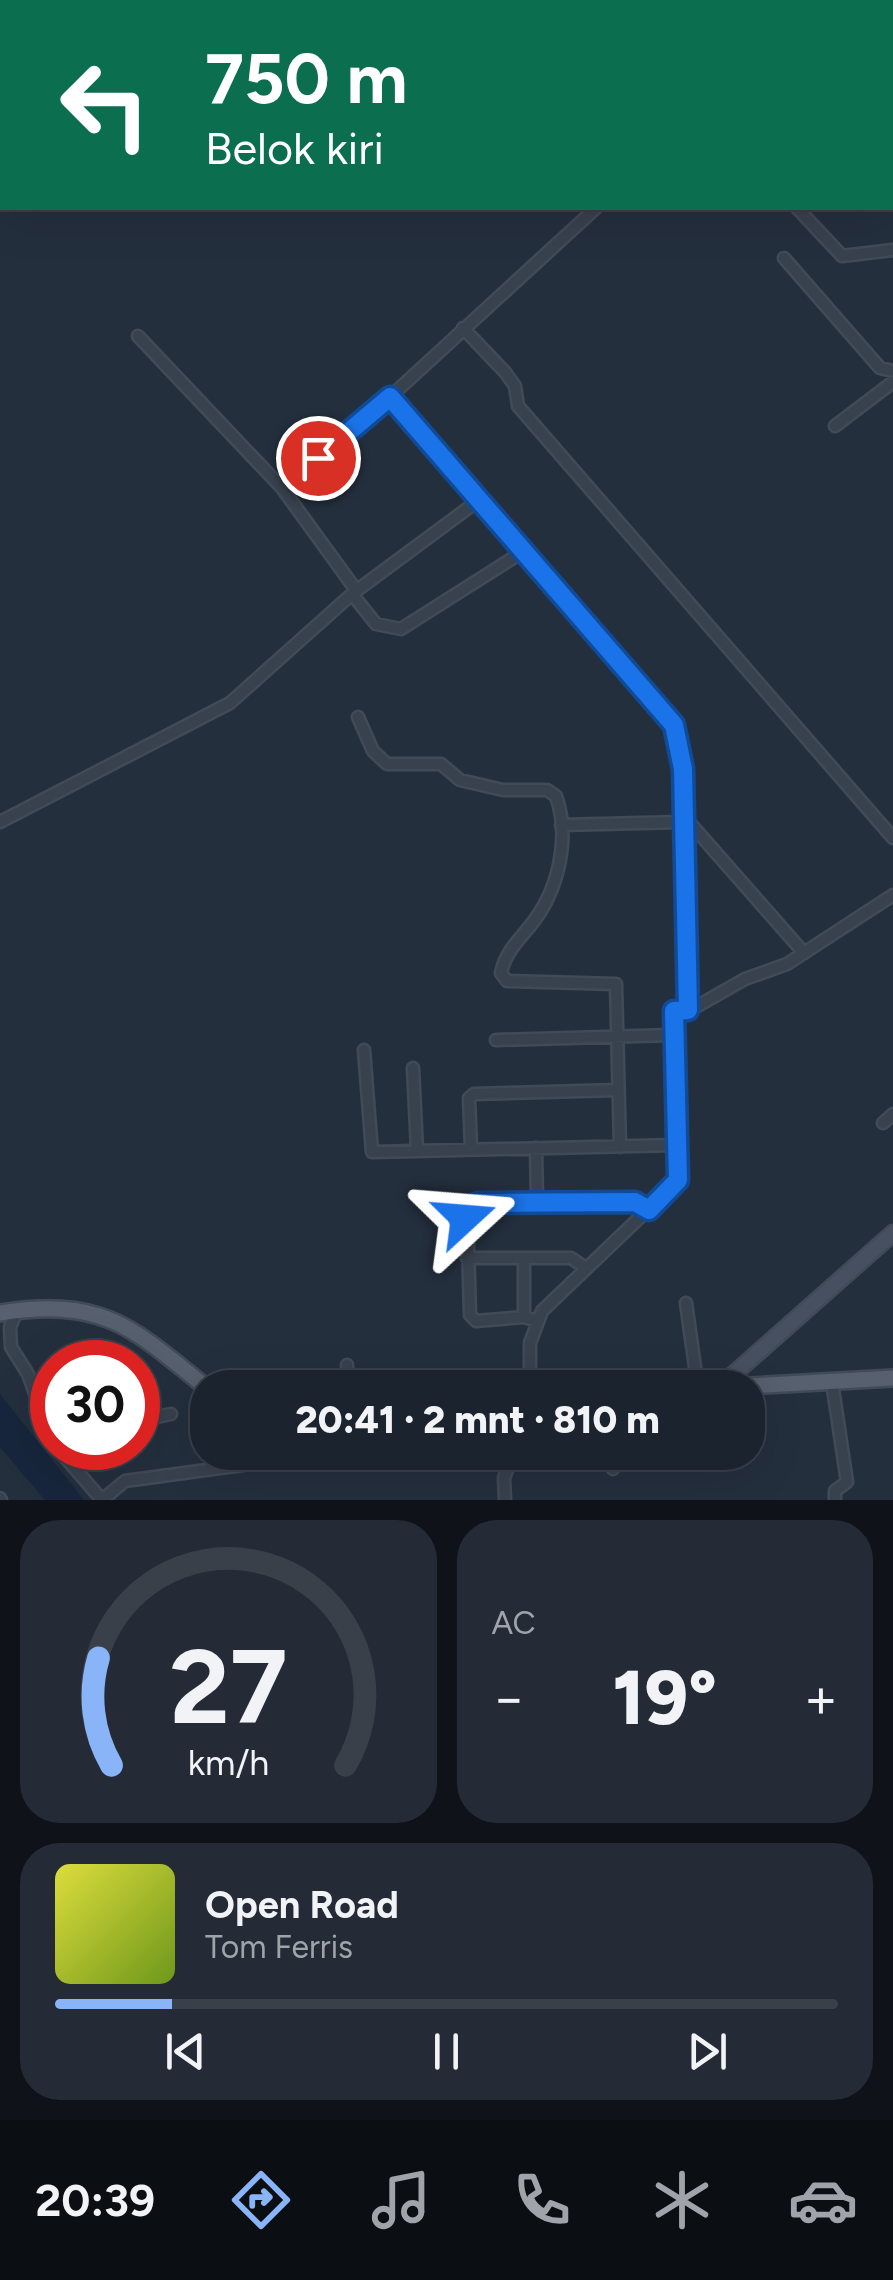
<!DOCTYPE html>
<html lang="id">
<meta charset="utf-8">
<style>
body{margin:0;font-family:Figtree,sans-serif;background:#242b36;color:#f1f3f6;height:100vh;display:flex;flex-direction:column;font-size:38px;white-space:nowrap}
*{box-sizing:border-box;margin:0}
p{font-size:32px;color:#a0a4aa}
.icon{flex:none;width:55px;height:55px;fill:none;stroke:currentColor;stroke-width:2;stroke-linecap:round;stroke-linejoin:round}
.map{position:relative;height:1500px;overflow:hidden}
.drawer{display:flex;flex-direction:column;gap:20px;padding:20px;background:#0f1319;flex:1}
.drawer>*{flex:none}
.banner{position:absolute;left:0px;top:0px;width:895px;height:210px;box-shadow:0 10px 40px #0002,0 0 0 2px #39404a;background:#0b6e4f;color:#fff;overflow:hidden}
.speed{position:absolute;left:30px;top:1340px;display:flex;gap:20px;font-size:50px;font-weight:700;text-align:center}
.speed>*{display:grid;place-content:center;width:130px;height:130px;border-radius:50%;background:#1b232e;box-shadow:0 10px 40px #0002,0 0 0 2px #39404a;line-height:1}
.speed .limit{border:15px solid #d22;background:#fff;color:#111}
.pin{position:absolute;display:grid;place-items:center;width:85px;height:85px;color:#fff;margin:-42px;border:5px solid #fff;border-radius:50%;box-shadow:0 2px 10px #0007}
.me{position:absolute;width:110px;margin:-55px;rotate:71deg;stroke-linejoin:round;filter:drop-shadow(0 0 8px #0008)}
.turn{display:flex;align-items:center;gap:35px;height:210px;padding:0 40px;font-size:45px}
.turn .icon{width:130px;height:130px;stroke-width:2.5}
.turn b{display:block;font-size:70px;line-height:85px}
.big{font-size:75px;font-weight:800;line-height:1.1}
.drawer .widget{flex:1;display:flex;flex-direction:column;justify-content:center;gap:15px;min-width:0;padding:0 35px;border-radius:40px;background:#242b36}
.drawer .dial{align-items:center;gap:0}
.dial svg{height:260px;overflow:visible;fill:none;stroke:#39404a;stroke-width:7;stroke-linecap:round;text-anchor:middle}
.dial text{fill:#f1f3f6;stroke:none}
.song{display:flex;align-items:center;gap:30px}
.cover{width:120px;height:120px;border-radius:15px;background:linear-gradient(135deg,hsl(60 70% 55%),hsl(80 70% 35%))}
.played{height:10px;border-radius:5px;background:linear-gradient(90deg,#8ab4f8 15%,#39404a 15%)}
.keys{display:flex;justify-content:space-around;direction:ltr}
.heat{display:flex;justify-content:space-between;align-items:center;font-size:55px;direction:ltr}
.drawer .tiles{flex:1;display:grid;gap:20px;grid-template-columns:1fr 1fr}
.widget:last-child{grid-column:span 2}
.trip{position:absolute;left:190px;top:1370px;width:575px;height:100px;border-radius:40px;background:#1b232e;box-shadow:0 10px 40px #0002,0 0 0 2px #39404a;font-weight:800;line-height:100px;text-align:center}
.dock{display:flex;height:160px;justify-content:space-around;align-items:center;background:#0b0e12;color:#a0a4aa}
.dock .icon{width:70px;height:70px}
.dock .current{color:#8ab4f8}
.dock b{font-size:45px;color:#f1f3f6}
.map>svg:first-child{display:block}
.water{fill:#17263c}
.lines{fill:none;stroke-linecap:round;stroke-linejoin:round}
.street-casing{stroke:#414a57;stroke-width:15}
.secondary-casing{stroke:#414a57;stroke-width:19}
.primary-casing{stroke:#414a57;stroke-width:20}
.street{stroke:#38414e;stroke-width:10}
.secondary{stroke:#465061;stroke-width:14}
.primary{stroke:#56606e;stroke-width:15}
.route-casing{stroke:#114b97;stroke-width:25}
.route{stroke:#1a73e8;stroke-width:18}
</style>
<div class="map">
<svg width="893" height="1500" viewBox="0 0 893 1500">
<rect width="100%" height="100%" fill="#242f3e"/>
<path class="water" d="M0,1394L84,1500H45L0,1447Z"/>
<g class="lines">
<g class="street-casing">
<path id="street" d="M772,0L774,2
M513,2L516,0
M825,2L827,0
M892,159L893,158
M797,208L842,256L893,250
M784,258L880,368L893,371
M463,328L505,372L515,386L518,406L893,838
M138,336L282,488L356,590
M390,397L674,725L683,769L688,1010
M835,426L893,382
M282,488L390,397L596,208
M352,594L376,624L401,629L524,551
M358,717L373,751L387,764H441L460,780L503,790H547L556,796C571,839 558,892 530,926C518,941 505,953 501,973L507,981L616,984L620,1147
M682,814L804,953
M0,822L230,703L352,594L479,500
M561,825L681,822
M496,1040L673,1035
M364,1050L372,1152L677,1145
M413,1068L417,1150
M883,1123L893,1114
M471,1148L469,1098L474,1094L618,1090
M536,1148L537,1202
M467,1258H571L584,1267
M686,1303L698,1388
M17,1311L10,1327L11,1347L28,1374L52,1441
M524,1317V1259
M536,1321L524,1317L476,1321L470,1315L467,1207L477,1203L635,1201L649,1210
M347,1365L348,1388
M832,1382L847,1482L835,1491V1500
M530,1388V1343L542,1311L679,1180L674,1011L694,1008L745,979L787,964L893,895
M138,1421L171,1414
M57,1448L102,1500
M613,1469L614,1452
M0,1498L1,1500
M102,1500L125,1481L258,1463
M505,1500L504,1478L514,1452"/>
</g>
<g class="secondary-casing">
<path id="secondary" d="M719,1387L893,1233"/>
</g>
<g class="primary-casing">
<path id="primary" d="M874,0V2
M892,166L893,170
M0,1313C103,1297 132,1327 208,1389
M714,1388L893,1378"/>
</g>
<use href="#street" class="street"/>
<use href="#secondary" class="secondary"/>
<use href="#primary" class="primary"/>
</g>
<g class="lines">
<g class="route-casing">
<path id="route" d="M318,458L390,397L674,725L683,769L688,1010L674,1011L678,1180L649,1210L635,1202L478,1203L468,1207L465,1218"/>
</g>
<use href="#route" class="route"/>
</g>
</svg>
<div class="speed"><div class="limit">30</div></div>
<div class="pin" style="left:318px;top:458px;background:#d93025"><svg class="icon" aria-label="arrive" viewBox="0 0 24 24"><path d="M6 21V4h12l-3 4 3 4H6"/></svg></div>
<svg class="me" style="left:465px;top:1218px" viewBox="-20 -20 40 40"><path d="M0-17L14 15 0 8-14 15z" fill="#1a73e8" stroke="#fff" stroke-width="4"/></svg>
<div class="trip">20:41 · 2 mnt · 810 m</div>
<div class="banner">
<div class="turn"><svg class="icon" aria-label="left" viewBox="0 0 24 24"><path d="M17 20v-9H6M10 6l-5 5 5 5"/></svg><div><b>750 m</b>Belok kiri</div></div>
</div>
</div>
<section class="drawer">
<div class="tiles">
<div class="widget dial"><svg viewBox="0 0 100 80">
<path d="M14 69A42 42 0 1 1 86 69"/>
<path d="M14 69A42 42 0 0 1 10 36" stroke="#8ab4f8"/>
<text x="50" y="56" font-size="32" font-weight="700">27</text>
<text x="50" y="72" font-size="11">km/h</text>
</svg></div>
<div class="widget"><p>AC</p>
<div class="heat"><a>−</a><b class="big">19°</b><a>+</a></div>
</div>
<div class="widget">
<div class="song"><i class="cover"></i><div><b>Open Road</b><p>Tom Ferris</p></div></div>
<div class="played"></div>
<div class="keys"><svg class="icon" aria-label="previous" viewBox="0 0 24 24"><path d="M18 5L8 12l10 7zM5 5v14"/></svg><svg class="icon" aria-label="pause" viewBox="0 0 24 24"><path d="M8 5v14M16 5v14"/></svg><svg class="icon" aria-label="next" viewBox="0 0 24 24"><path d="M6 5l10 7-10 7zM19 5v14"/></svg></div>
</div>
</div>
</section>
<nav class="dock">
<b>20:39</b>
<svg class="icon current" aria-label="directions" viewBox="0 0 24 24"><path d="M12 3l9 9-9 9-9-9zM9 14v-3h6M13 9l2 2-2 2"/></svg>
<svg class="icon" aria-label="music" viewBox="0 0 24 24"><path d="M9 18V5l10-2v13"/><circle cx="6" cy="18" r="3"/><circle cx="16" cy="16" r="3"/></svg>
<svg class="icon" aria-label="phone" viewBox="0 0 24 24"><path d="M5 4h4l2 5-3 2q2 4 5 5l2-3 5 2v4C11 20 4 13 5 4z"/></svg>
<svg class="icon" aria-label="climate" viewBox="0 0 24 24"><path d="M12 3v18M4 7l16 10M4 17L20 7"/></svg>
<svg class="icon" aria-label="car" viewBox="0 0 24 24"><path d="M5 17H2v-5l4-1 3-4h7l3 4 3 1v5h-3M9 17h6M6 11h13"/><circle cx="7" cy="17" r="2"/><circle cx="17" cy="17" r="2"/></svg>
</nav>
